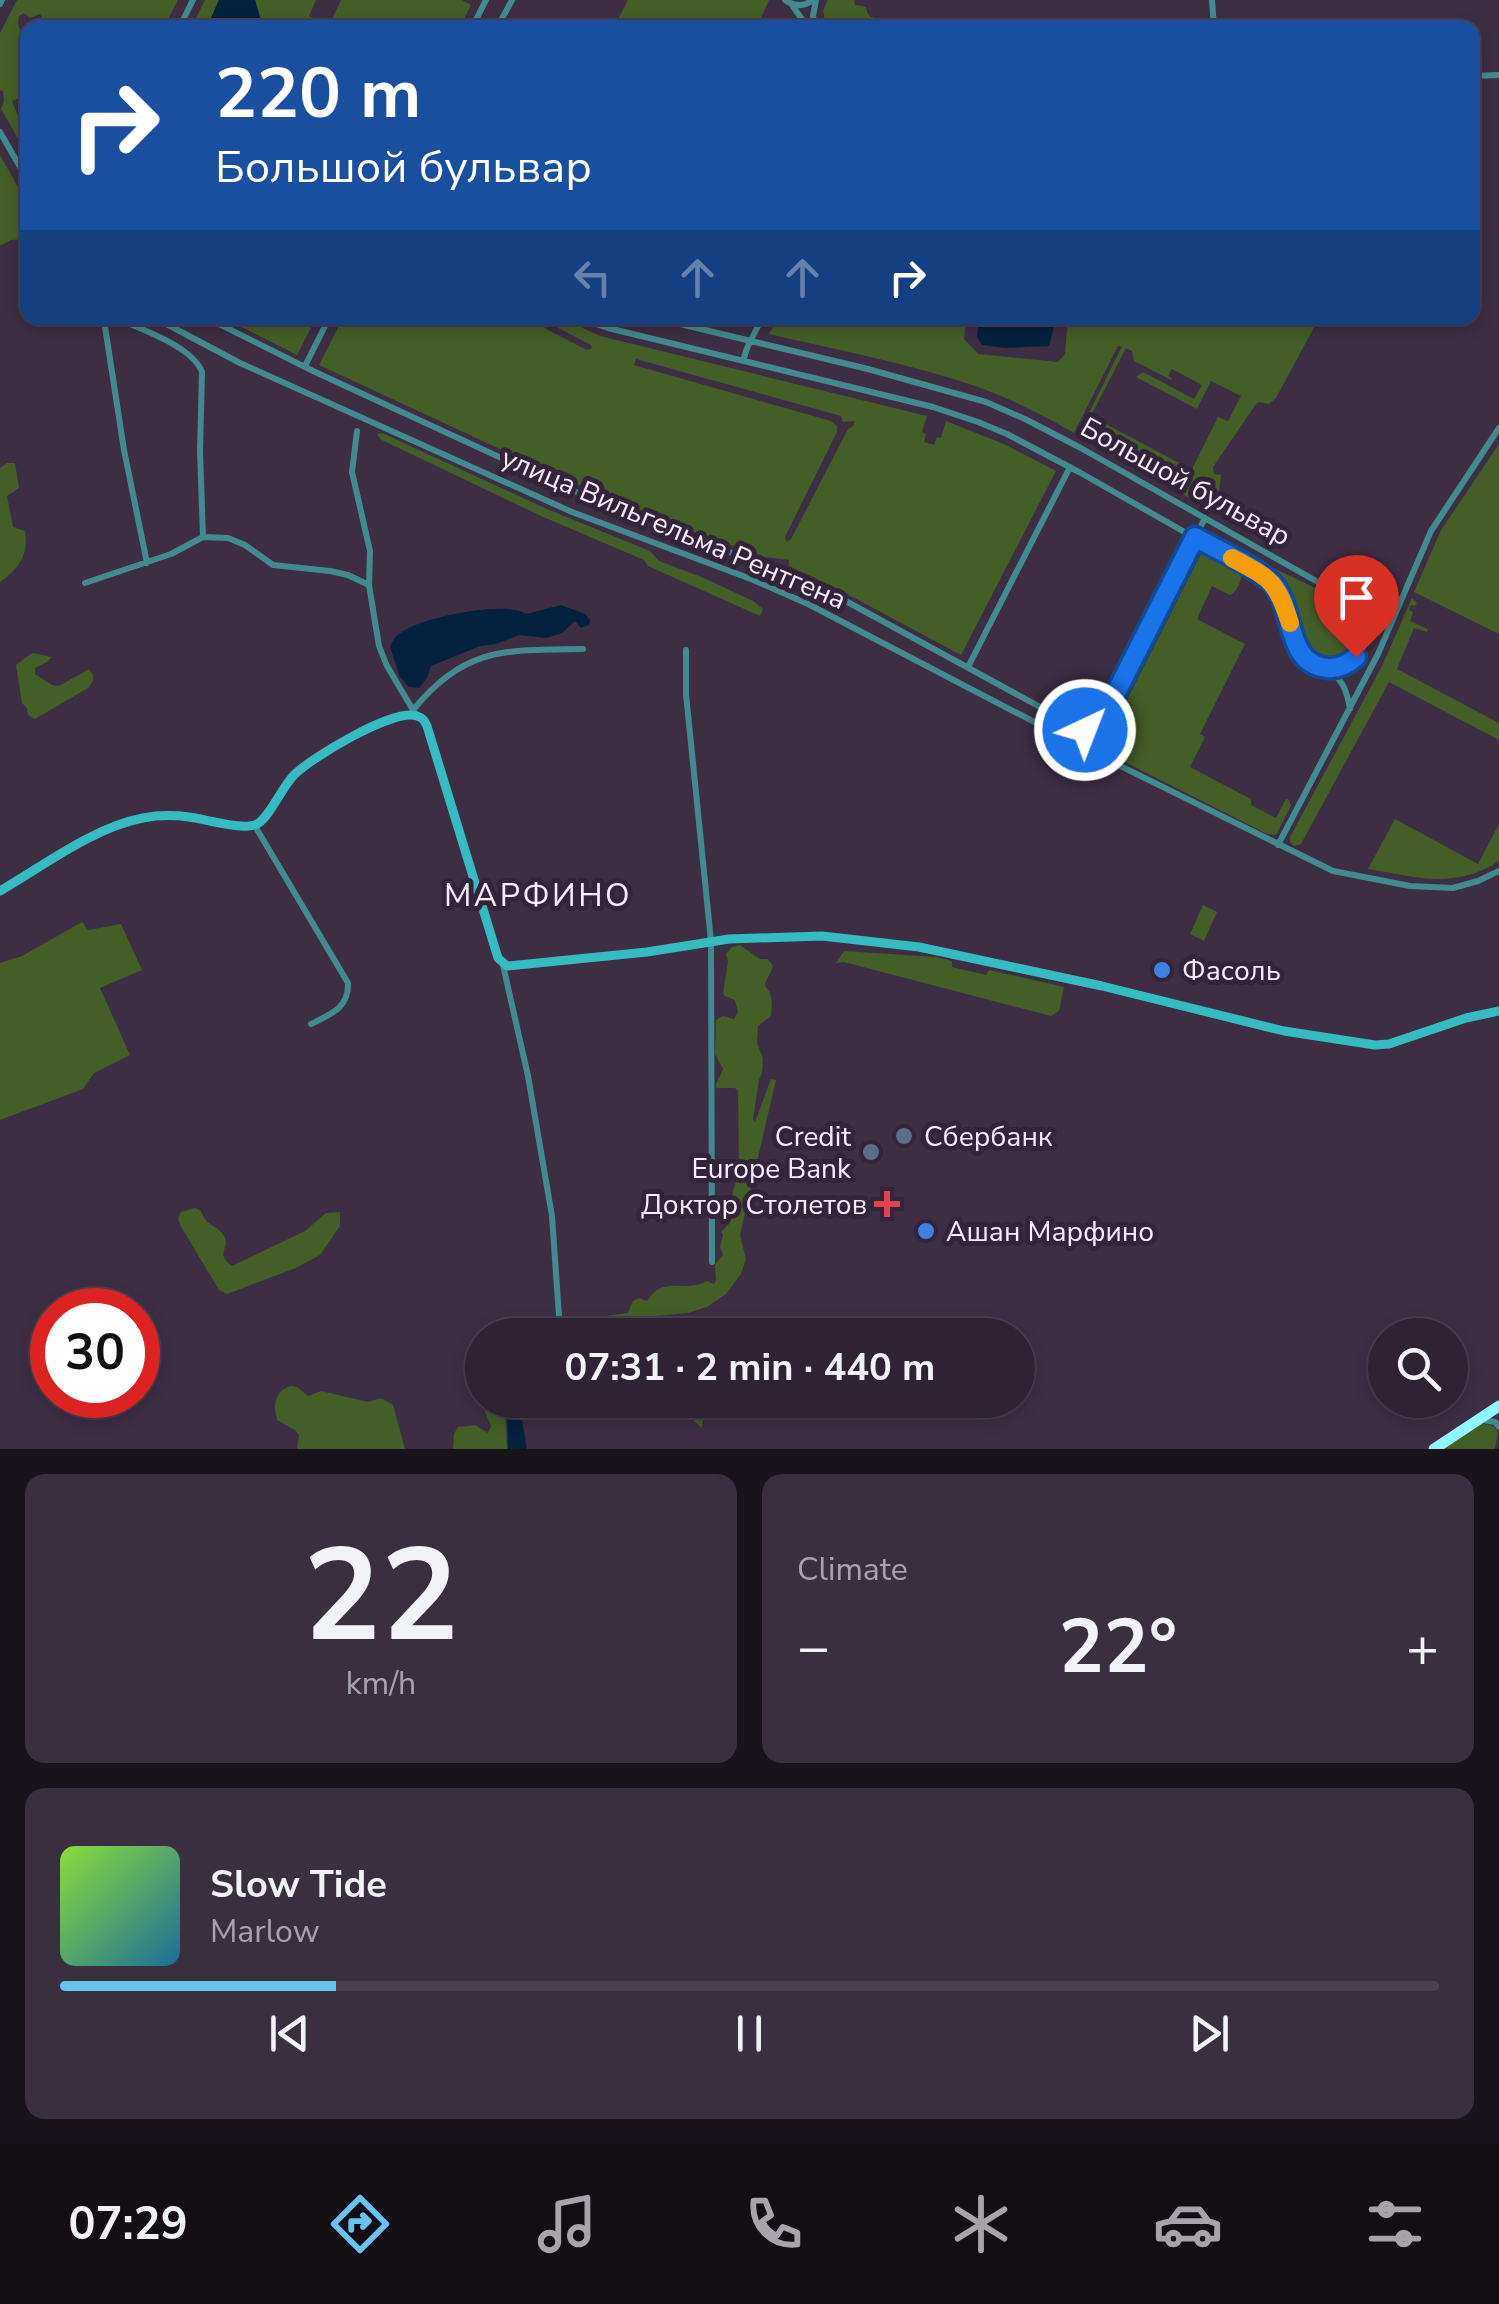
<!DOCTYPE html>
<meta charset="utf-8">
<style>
body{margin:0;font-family:"Nunito Sans",sans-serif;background:#3a2f3f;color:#f1f3f6;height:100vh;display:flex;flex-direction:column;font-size:38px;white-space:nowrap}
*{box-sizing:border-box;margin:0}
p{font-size:32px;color:#a7a4ac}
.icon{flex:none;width:55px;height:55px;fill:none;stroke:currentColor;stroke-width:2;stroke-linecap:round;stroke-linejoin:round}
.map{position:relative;height:1449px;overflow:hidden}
.sheet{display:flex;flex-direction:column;gap:25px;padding:25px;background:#19131c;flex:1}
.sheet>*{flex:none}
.top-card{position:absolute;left:20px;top:20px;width:1460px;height:305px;border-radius:20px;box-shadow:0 5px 15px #0003,0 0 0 2px #493f4e;background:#1a4fa0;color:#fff;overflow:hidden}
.tools{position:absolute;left:1368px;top:1318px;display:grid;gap:20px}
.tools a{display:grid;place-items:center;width:100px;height:100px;border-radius:50%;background:#2e2233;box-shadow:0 5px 15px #0003,0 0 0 2px #493f4e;font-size:50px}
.speed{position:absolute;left:30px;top:1288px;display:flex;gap:20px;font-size:50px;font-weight:700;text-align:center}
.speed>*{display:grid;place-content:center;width:130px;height:130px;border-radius:50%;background:#2e2233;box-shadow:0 5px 15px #0003,0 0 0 2px #493f4e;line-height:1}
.speed .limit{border:15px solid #d22;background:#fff;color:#111}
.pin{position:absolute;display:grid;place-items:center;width:85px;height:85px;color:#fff;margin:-102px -42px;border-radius:50% 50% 50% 0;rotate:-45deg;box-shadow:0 0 10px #0007}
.pin .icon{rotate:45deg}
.me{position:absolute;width:110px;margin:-55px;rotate:43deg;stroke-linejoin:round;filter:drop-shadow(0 0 8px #0008)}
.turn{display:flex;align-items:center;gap:35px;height:210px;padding:0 30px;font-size:45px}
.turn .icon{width:130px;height:130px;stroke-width:2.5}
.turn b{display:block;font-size:70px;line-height:85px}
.lanes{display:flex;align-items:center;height:95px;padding:0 30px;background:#0003;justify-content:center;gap:50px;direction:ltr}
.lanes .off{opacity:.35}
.big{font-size:75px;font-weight:700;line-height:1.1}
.sheet .widget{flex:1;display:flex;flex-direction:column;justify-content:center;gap:15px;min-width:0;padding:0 35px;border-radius:20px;background:#3a2f3f}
.sheet .dial{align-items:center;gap:0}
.dial b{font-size:130px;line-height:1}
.song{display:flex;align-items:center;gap:30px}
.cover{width:120px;height:120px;border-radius:15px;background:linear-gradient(135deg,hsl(90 70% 55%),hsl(200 70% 35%))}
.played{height:10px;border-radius:5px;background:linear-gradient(90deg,#66c4ef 20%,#493f4e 20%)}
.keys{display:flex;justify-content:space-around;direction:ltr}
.heat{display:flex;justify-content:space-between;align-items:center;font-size:55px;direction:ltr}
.sheet .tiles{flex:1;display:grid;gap:25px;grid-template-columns:1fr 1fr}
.widget:last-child{grid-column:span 2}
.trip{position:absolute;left:465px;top:1318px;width:570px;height:100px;border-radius:50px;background:#2e2233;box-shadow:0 5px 15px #0003,0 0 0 2px #493f4e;font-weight:700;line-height:100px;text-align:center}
.dock{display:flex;height:160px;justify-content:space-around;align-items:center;background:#120e14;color:#a7a4ac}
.dock .icon{width:70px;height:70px}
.dock .on{color:#66c4ef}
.dock b{font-size:45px;color:#f1f3f6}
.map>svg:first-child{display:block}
.green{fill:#435e27;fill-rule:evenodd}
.water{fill:#04223d}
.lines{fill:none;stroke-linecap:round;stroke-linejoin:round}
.street{stroke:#418b90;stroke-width:6}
.secondary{stroke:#35bcc3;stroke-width:9}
.highway{stroke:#8ef8fe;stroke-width:11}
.route-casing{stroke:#114b97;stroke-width:25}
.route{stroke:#1a73e8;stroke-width:18}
.slow{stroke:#f59e0b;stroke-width:18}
.shop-dot{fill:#3f7fe0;stroke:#332439;stroke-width:4}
.service-dot{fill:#5c6f8a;stroke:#332439;stroke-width:4}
.health-dot{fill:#e0444e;stroke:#332439;stroke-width:4}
.labels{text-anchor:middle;stroke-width:10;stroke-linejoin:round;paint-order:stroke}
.street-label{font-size:28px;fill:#f8eefd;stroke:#332439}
.poi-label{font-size:28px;fill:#f8eefd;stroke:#332439;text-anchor:start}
.quarter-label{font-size:32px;letter-spacing:2.5px;fill:#f8eefd;stroke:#332439}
</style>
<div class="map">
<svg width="1499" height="1449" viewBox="0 0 1499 1449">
<rect width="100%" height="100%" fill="#3d2e44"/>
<path class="green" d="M17,0H178L164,27H51L49,24L42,21L44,27L28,28L42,18L40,14L30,18L24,13L19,16C18,22 17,28 23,32L28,28L27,95L12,101L27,138V144L23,147L1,109L4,101L3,91L0,90V33Z
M205,0H219L207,27L191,28Z
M255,0H316L309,16L329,25L341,0H462L471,5L460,27L263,28Z
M628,0H769L757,27H614Z
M828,0H854L855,5C873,7 862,9 871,17C893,22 914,22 936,27H826L823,10Z
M0,155L27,203V239L11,240L0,246Z
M224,318H295L307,323L310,318H316L297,355Z
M343,318H532L548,330L587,350L592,348L591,345L539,318H561L600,336L927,416L922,432L926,434L924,442L934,445L937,437L941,438L946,421L1004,444L1056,471L961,655L834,587L789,566V560L765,557L665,522V515L660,513L654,518L568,480L570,474L561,470L559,473L549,470L550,467L543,464L541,466L538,461L534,465L319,365ZM636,359L841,416L843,422L855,421L853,426L848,429L791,539L787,542L785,537L837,432V426L831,421L634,365Z
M778,318H966L964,339L978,354L1058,362L1065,354L1068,318H1319L1276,398L1269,404L1259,402L1256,404L1213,467L1214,474L1221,475L1219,491C1222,493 1223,496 1224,498C1228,506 1238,502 1234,514L1231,515L1198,496L1191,495L1189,498L1173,489L1185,466L1192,469L1218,417L1228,421L1241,396L1211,381L1197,409L1136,377L1143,372L1194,399L1202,385L1172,369L1168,376L1172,378L1171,380L1134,361L1132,351L1126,348L1080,437L1078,435L1122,346H1118L1074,433C1043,415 1010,398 975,386C908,363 838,350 769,334Z
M1106,424L1179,463L1167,485L1096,446Z
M382,433L547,509L650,551L659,561L704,578L753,601L763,609L760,616L648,566L644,560L541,516L380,439L377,434Z
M1499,444V634L1414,592L1441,530Z
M7,463H15L19,488L7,496L13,527L25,531C29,555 19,568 0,582V468Z
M1202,552L1242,574C1241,581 1237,592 1230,595L1212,586L1197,619L1245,644L1200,734L1205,737L1190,767L1251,799V805L1276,818L1286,799L1289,800L1291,806L1276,835L1267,834L1119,759L1117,752L1124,742L1109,735Z
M1269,566C1288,575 1346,600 1356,616C1374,646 1330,676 1309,649C1294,631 1296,604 1284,584C1280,577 1274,572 1269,566Z
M1412,598L1417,603L1415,606L1411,605L1409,610L1413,612L1410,621L1428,629L1427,632L1414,628L1397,669L1499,723V740L1389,682L1301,844L1294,846L1290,842V837L1382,666Z
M32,653L52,657L47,662L35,668V674L52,685L59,686L89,669L93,675V681L88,688L35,719L28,715L27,708L22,703L16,665Z
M1395,819L1478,864L1499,824V861C1455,890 1416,877 1368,869Z
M1203,905L1217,912L1204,941L1190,934Z
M82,922L88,930L121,924L142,970L100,988L130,1055L94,1073L83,1089L0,1120V963L22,956Z
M740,945L760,959H768L773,966C771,974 766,978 765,986C774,996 772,1003 771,1016L758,1026L757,1043L763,1058L762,1073L759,1080L753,1119L755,1122L771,1079L776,1080L740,1235L746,1259L741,1274L726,1294L707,1307L688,1313L588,1322L591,1318L628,1313L633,1301L639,1298L647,1301C664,1274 683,1294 707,1281L714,1284L716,1281L715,1264L723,1255L720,1247L723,1235L721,1232L730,1223V1203L739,1170L738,1091L735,1088H716V1084L723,1069L715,1054L716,1020L723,1016L734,1019L738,1012L735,1000L725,996L723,993L728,962L726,954L732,947Z
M844,951L936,957L952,961V967L986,975L989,970L1064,987L1059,1011L1051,1016L844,962L836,963Z
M195,1208L201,1211C207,1228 217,1224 224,1236C231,1249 214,1253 232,1266L305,1231L326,1213L340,1212V1226L320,1255L296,1268L227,1294L219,1290L180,1225L178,1218L181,1212Z
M482,1378V1400H499C507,1416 506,1431 507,1449H453L454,1434L458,1427L475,1425L488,1433L491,1426L478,1395Z
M290,1386L297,1387L308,1396L321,1391L368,1402L381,1398L393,1405L405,1449H297L299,1435L295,1430L277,1420C273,1405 274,1393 290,1386Z
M685,1403C697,1407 707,1414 701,1428L688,1414L663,1408L661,1405Z
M1478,1423L1494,1426L1498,1433L1495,1449H1444L1470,1432V1429Z"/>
<path class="water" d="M219,0H255L263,27H207Z
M979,318H1056L1049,346L1005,348L982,345L977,337Z
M561,605L585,614L590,620L589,625L581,628L575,621L562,633L546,638L519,635L496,644L480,646L431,666L427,678L419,688L409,687L400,677L390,647C393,638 397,635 405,630C426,617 507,600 526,614Z
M513,1402L520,1408L527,1449H508L507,1408Z"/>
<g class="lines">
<path class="street" d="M785,0C795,7 804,7 813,0
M1212,0L1214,28
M0,4L2,0
M792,5L808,28
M179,28L193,0
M472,28L486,0
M497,28L512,0
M815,28L813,16L816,0
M1472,76L1499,75
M0,132L28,181
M106,318L104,320L124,450L147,563
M116,318C142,330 192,346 202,372L200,451L203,537
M155,318L240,363L572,512L751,579L808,604L1086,749L1333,871L1410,886L1453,888L1478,881L1499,871
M207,318L313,371L551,481L648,523L785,572L831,593L1073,725L1095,734L1205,518
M579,318L608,328L933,407L978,422L1007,434L1079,472L1269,580C1291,602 1285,646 1311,662C1349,687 1384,637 1355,603L1079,447L1025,419L986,402L868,369L655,318
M743,361L747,348L762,318
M305,366L329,318
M357,431L352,472L370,551L369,585
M85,583L171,554L203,537L228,538L245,545L273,565L330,571L348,575L369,585L379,646L387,666L416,715
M686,650V694L711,941L712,1262
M968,667L1070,467
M1329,669C1343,681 1347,691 1350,709
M414,709C465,646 508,650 583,649
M255,826L348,983C349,1008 331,1014 311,1024
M1278,845L1378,654L1431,531L1499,428
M503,965L528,1076L552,1216L559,1316
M1483,1420L1495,1422L1499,1427"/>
<path class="secondary" d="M0,891C43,866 94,827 143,818C158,815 174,815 189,817C205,819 245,831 257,824C269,818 282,787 294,775C311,758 393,708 417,716C423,718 424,720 427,726L498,958L507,966L647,952L729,939L822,936L919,947L1102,986L1284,1031L1375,1045L1389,1044L1466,1018L1499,1011"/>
<path class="highway" d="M1434,1449L1499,1406"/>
</g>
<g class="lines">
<g class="route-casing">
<path id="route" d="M1085,730L1095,734L1195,537C1219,551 1249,563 1270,581C1297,604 1282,664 1328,668C1339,669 1348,664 1356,657"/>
</g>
<use href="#route" class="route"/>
<path class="slow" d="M1232,558C1271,579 1276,580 1290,623"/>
</g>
<g class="shop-dot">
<circle cx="1162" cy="970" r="10"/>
<circle cx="926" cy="1231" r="10"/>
</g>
<g class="service-dot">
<circle cx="904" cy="1136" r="10"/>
<circle cx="871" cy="1152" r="10"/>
</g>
<path class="health-dot" d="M882 1189h10v10h10v10h-10v10h-10v-10h-10v-10h10z"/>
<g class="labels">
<g class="street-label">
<text transform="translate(1186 481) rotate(29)" y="10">Большой бульвар</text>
<text transform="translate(674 528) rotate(23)" y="10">улица Вильгельма Рентгена</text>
</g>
<g class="poi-label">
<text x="1182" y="980">Фасоль</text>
<text x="851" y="1146" text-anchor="end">Credit<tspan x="851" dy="32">Europe Bank</tspan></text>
<text x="924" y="1146">Сбербанк</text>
<text x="867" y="1214" text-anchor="end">Доктор Столетов</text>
<text x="946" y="1241">Ашан Марфино</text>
</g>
<g class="quarter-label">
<text x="538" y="906">МАРФИНО</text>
</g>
</g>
</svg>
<div class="tools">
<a><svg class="icon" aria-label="search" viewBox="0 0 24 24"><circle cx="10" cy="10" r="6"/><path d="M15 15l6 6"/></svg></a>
</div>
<div class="speed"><div class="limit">30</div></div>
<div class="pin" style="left:1356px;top:657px;background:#d93025"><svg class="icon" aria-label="arrive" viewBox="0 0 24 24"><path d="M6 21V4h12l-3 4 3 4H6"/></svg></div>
<svg class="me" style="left:1085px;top:730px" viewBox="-20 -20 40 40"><circle r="17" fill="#1a73e8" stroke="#fff" stroke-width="3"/><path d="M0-11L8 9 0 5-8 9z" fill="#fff"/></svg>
<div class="trip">07:31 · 2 min · 440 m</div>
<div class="top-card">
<div class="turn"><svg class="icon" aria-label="right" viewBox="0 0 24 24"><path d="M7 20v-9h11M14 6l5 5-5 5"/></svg><div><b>220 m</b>Большой бульвар</div></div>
<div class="lanes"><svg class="icon off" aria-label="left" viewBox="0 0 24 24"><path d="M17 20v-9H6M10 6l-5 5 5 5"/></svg><svg class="icon off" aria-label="ahead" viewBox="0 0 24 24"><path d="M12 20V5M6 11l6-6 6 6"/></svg><svg class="icon off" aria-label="ahead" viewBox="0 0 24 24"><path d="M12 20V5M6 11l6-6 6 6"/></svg><svg class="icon" aria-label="right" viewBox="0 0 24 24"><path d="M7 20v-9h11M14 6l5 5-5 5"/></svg></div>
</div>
</div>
<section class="sheet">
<div class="tiles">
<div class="widget dial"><b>22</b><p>km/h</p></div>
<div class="widget"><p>Climate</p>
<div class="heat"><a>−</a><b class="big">22°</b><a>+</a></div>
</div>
<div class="widget">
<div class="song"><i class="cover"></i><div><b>Slow Tide</b><p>Marlow</p></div></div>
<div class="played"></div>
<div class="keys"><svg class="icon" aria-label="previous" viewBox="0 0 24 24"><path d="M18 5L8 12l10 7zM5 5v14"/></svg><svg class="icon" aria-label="pause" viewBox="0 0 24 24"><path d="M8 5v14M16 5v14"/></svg><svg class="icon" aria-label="next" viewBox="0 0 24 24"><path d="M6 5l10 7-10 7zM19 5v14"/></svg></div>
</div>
</div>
</section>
<nav class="dock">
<b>07:29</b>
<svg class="icon on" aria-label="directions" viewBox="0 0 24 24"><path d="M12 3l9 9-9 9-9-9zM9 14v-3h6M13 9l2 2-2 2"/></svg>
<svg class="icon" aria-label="music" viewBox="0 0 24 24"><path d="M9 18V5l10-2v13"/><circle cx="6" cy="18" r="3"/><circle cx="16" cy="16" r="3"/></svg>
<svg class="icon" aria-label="phone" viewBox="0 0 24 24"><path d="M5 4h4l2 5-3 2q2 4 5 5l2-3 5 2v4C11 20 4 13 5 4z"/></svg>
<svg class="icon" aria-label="climate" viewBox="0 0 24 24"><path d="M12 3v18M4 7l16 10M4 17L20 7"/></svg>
<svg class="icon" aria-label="car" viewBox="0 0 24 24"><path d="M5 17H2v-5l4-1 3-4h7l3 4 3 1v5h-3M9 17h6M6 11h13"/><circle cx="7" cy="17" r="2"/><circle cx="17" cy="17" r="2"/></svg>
<svg class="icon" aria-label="filters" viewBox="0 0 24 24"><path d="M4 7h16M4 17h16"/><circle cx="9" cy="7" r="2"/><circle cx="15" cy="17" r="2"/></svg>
</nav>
